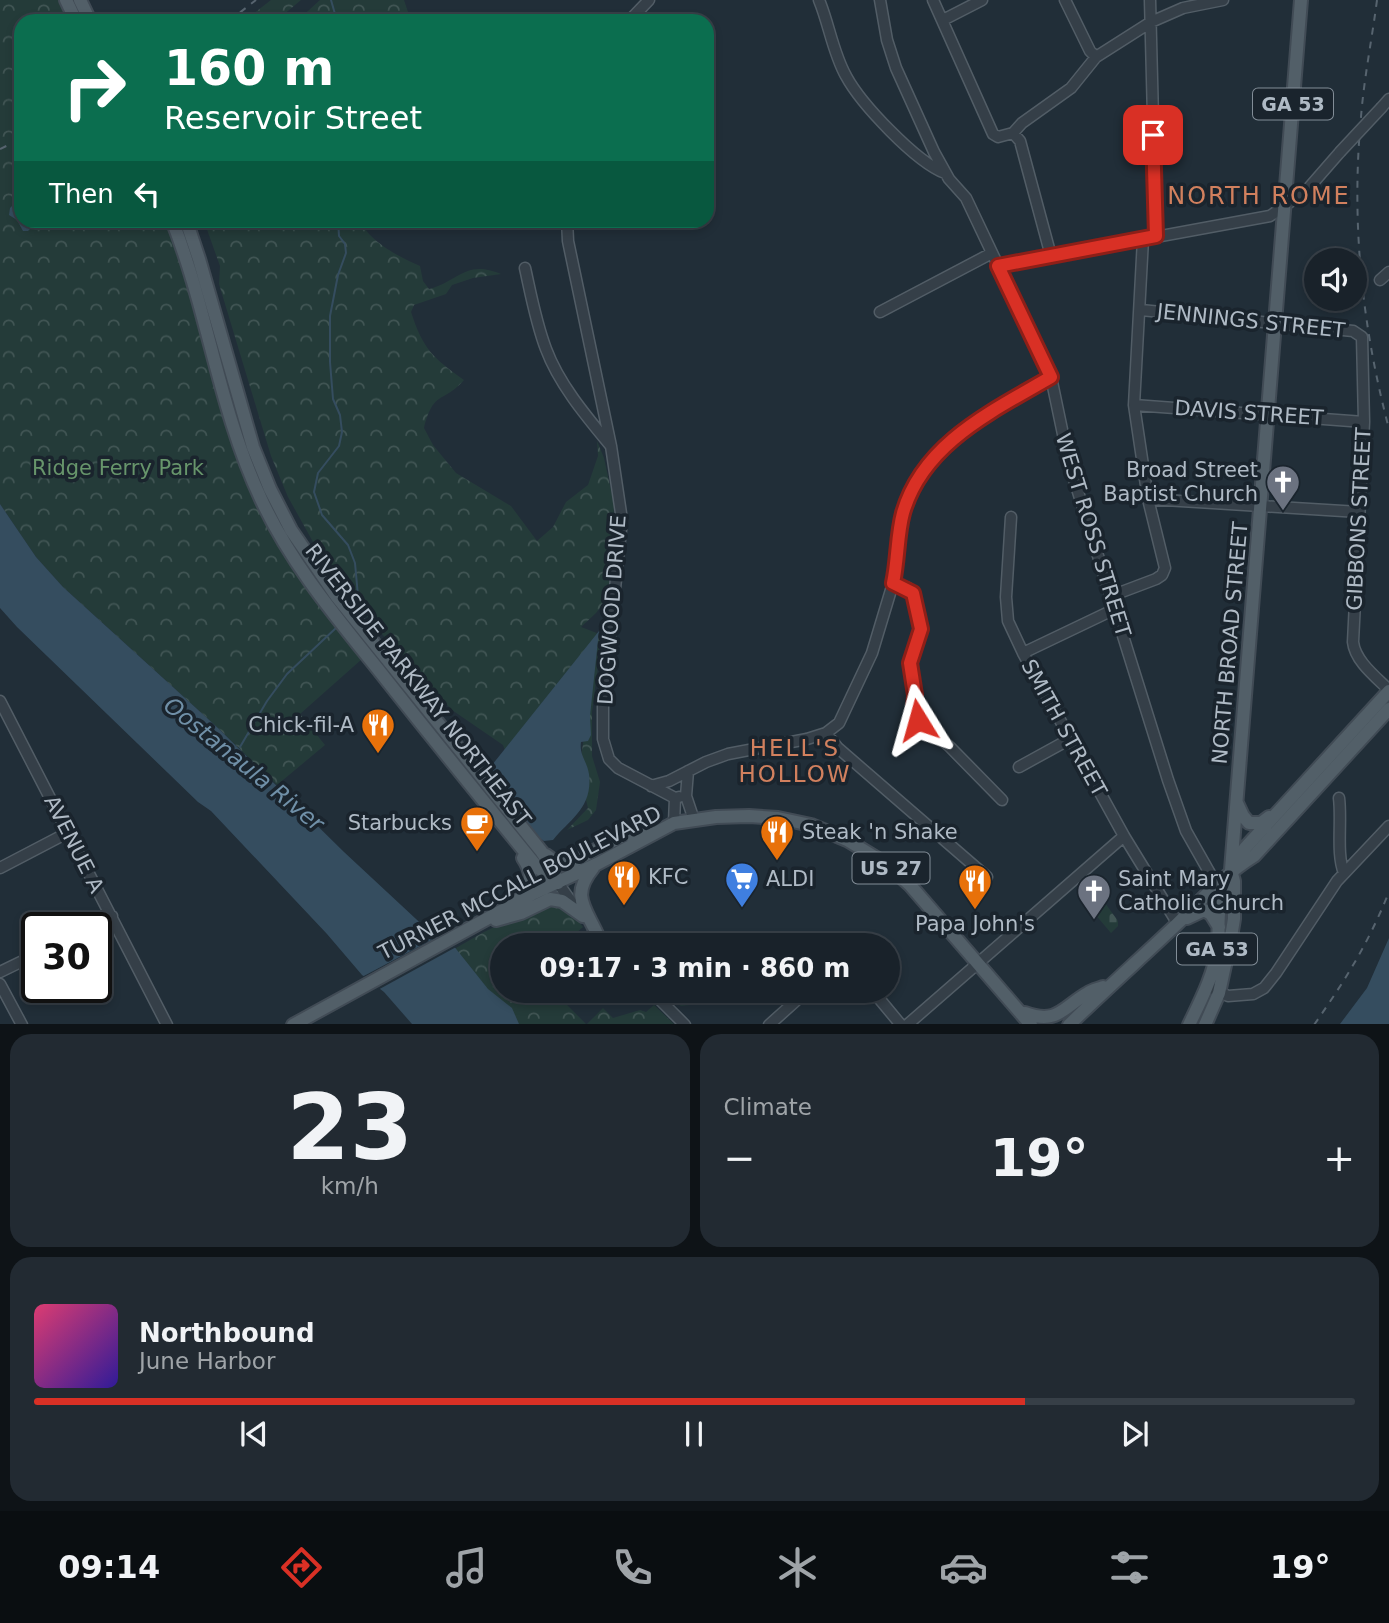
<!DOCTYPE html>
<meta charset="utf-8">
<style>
body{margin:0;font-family:"DejaVu Sans",sans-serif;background:#222a32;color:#f1f3f6;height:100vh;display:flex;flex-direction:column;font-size:26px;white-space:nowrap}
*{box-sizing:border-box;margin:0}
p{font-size:23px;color:#9fa4a8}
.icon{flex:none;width:38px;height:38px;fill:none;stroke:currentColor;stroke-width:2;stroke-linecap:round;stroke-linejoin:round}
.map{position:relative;height:1024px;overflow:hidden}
.drawer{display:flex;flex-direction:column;gap:10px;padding:10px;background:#0e1317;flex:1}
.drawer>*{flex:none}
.banner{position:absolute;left:14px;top:14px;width:700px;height:214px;border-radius:21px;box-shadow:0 4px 10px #0003,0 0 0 2px #373f47;background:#0b6e4f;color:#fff;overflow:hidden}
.tools{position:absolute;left:1304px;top:248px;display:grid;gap:14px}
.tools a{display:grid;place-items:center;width:63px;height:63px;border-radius:50%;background:#19222a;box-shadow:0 4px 10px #0003,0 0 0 2px #373f47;font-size:35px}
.speed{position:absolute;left:21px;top:912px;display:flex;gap:14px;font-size:35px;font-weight:700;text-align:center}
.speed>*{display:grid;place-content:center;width:91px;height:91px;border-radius:50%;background:#19222a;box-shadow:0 4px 10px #0003,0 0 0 2px #373f47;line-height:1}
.speed .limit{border:4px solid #111;border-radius:10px;background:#fff;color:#111}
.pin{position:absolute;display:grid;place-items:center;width:60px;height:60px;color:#fff;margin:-30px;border-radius:14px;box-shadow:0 4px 10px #0006}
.me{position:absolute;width:77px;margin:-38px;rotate:352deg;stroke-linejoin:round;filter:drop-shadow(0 0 5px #0008)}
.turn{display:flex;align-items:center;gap:24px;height:147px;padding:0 35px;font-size:32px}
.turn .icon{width:91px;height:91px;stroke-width:2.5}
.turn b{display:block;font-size:49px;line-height:60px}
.then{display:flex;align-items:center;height:66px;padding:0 35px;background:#0003;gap:14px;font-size:26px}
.big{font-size:52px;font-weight:600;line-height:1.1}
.drawer .tile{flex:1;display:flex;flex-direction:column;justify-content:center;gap:10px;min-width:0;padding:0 24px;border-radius:21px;background:#222a32}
.drawer .dial{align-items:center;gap:0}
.dial b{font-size:91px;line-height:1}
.song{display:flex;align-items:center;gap:21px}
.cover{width:84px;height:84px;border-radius:10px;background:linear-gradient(135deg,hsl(340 70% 55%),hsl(250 70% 35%))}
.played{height:7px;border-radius:4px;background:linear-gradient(90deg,#d93025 75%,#373f47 75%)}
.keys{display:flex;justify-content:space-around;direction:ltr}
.heat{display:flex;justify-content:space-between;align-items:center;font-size:38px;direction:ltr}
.drawer .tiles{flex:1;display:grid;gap:10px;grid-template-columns:1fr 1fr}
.tile:last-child{grid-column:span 2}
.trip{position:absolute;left:490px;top:933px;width:410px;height:70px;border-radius:35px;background:#19222a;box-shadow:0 4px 10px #0003,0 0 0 2px #373f47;font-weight:600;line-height:70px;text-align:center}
.tabs{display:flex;height:112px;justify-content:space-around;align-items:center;background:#0a0e11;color:#9fa4a8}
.tabs .icon{width:49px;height:49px}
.tabs .selected{color:#d93025}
.tabs b{font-size:32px;color:#f1f3f6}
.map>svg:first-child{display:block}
.forest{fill:url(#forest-crowns)}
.cemetery{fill:url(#cemetery-stones)}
.water{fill:#354d5f}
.pier{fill:#212e38}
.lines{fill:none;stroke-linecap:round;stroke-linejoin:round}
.stream{stroke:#354d5f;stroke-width:2}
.minor-casing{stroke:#525d66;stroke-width:13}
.major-casing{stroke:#414b55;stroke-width:16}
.minor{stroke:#353f48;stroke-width:10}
.major{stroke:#525f68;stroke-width:12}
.rail{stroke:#57646f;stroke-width:2;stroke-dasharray:7 7;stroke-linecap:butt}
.minor-bridge-casing{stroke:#525d66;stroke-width:13;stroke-linecap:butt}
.minor-bridge{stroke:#353f48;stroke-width:10}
.route-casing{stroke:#8d1f18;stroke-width:18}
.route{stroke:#d93025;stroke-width:12}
.labels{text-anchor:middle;stroke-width:7;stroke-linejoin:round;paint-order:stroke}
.shield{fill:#1a242d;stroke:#828d97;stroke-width:2}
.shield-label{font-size:19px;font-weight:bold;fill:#afbac5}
.street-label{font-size:21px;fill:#afbac5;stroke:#1a242d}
.park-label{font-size:21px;fill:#67956b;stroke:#1a242d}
.poi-label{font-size:21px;fill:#afbac5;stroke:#1a242d;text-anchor:start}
.neighbourhood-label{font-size:23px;letter-spacing:2px;fill:#d1805e;stroke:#1a242d}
.water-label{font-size:23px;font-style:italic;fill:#7090a8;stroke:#1a242d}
.quarter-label{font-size:24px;letter-spacing:2px;fill:#d1805e;stroke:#1a242d}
</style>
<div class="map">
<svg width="1389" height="1025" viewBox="0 0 1389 1025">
<defs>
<pattern id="forest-crowns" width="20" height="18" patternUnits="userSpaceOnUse" patternTransform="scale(1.75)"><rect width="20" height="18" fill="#243b39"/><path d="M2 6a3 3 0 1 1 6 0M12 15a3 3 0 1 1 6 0" fill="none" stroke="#415554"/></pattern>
<pattern id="cemetery-stones" width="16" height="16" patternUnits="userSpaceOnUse" patternTransform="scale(1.75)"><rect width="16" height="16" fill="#243b39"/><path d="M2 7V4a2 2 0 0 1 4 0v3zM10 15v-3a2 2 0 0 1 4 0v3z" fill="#415554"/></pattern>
</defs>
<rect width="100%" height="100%" fill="#212e38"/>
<path class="forest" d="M0,0H61L72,21H21V220L167,221L193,300V311L207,349L227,422L325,609L322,611L362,659L300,714L325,745L277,785L218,728L63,587L36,557L0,504Z
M271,0H301L276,21H244Z
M320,0H404L411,21H297Z
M204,221H361C368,241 401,258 420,266L423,281L429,289C459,281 466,259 501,274L473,278L452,285L446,294L414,305L411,312C423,349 433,358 464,380C443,404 434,389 424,428L433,445L456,473L511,506L537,541L553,527L566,502L588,485L598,456L597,441L604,458L614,504L610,595L596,613L581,627L602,635L592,712V756L600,782L596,810L588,820L567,830L588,808L579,771L584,737L509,762L503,745L452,710L396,650L347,594L322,558L288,497L271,456L219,284L220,266Z
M547,902L570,911L583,927L569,939L587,945H502V990L553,991L586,1024H474L426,965L484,932Z
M654,1005L674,1024H587L603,1008L613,1018L640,1010L646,1012Z"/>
<path class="cemetery" d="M1105,903L1118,921V926L1111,933L1094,913Z
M664,991H753L731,1000L681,1006Z"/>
<path class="water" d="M21,197V220L38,221L28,231H23L17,220L9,215L10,208Z
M0,504L36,557L63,587L218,728L344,852L430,932L453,945L488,989L512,1008L519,1024H412L384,992L362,975L327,934L211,811L198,802L17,627L0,608Z
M599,631L590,716L591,735L588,741L581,742C579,755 587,761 589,774C593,808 570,819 553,840L544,841C530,834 491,780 492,765Z
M1389,938V1024H1340L1367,988Z"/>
<path class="pier" d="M441,935L458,946L376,991L360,978Z"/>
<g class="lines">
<path class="stream" d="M331,0L337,21
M338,220L339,236L345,244L346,253L338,275L330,316V362L333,399L340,415L342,432L339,446L318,473L314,492L322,515L348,545L355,563L358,596L354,611
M240,747L267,701L287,674L337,627"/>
<g class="minor-casing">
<path id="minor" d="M819,0C829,24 833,53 846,76C861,104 916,162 945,173
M880,0L887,40L896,68L934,152L949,179L966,198L1051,377L1069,463L1168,780L1186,831L1216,884
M933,0L993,134L998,137L1013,133L1020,141L1051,256
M1065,0L1090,51L1096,57
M1150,0L1156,236
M943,20L982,0
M629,21L649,0
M1382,107L1389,99
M1013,133L1022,123L1071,88L1096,57L1151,22L1183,8L1223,0
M567,220L568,241L611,446L622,520L603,707V739L609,759L618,768L675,798
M998,266L1270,216L1306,191L1340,152
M525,268C531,295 536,323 546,349C559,384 586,416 610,445
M1380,280L1389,272
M1141,310L1353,331L1362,337L1364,422L1353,642C1355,661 1376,677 1389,690
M880,312L992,253
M1134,405L1364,422
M1148,499L1359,512
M1011,517L1006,597L1008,621L1023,653L1124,836L1178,924
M893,583L908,588L913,593L921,625L920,637L910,663L916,717L950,747L1002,800
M1111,596L1156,579L1162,575L1165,568L1148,499L1134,405L1143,239
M1023,653L1115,609
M0,701L167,1025
M826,733L838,748L987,877
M1019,767L1070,739
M688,771L686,796L694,820
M651,786L669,781L706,762L728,754L807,739L826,733L839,723L872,653L894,580L903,514L915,482L932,458L957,435L1051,377
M1339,798C1342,821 1336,854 1344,873
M674,823L675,798L679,797
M0,868L67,833
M558,883L575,907
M89,928L112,916
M593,929L606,945
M0,972L37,954
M0,984L22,1025
M1207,986L1228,996L1253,994L1264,988L1276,973L1337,881L1389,826
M650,990L685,1025
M872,990L901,1025
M769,1025L808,990
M907,1025L1124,836"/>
</g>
<g class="major-casing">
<path id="major" d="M66,0L76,21
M80,0L90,21
M172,220C208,311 219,410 261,499C291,564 337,618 381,673C433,739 485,803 538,868L558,883
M186,220L199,259L253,447L270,489L291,530L337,597L541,851L551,866L558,883
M1237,803L1243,816L1249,823H1261L1269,817
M546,855L558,864L571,863L624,835L650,831
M593,868C571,895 584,906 597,934
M520,898C531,884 534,874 523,858
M1187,918L1204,910L1211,914L1219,927
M496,920L521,913L550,899L562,901L583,916
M1025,1013C1058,1025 1063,1007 1088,993C1092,990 1098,989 1103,987
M293,1025L534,893L597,864L674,823L716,817L749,816L778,818L811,825L847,840L888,865L910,885L1031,1025
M1069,1025C1104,991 1141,958 1177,924C1203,899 1222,876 1254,856L1389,709
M1189,1025C1201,1000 1214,975 1218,947C1219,936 1218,925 1219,914C1221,888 1232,869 1245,848L1389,691
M1205,1025L1219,993L1231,937L1234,919V881L1231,870L1234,832L1301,0"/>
</g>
<use href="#minor" class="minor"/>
<use href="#major" class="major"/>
<path class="rail" d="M1377,0C1372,39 1364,78 1361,117C1351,223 1362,326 1389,429
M229,21L256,0
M0,149L21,139
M1314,1025C1346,979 1368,944 1389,892"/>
<g class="minor-bridge-casing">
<path id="minor-bridge" d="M1340,152L1382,107"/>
</g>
<use href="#minor-bridge" class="minor-bridge"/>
</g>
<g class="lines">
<g class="route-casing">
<path id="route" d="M918,720L914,710L915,695L910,663L921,629L913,593L893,583C898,560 897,535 903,513C923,443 993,411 1051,377L998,266L1156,236L1153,135"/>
</g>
<use href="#route" class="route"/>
</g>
<defs>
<g id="church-pin" transform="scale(1.75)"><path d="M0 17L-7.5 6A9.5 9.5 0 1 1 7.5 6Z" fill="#6b7280" stroke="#1a242d"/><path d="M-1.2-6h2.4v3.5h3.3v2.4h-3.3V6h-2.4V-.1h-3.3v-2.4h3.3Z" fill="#fff"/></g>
<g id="restaurant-pin" transform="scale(1.75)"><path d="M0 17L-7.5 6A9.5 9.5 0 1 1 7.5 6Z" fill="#e8710a" stroke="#1a242d"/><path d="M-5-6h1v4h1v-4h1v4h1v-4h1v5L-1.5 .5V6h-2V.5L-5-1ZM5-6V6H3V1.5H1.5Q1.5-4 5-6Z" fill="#fff"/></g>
<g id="cafe-pin" transform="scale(1.75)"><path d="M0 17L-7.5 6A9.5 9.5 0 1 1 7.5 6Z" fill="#e8710a" stroke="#1a242d"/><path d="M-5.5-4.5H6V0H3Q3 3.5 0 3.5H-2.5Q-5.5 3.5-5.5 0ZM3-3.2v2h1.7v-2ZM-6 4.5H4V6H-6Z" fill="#fff"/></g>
<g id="supermarket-pin" transform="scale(1.75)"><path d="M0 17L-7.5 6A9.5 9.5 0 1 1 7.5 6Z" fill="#3f7fe0" stroke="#1a242d"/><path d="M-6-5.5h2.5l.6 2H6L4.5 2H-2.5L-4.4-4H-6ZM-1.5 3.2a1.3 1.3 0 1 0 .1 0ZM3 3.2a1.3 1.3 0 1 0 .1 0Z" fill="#fff"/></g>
</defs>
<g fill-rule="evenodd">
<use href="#church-pin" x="1283" y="482"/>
<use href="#restaurant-pin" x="378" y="725"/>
<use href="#cafe-pin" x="477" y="823"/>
<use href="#restaurant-pin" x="777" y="832"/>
<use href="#restaurant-pin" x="624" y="877"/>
<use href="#supermarket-pin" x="742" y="879"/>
<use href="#restaurant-pin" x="975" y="881"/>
<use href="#church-pin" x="1094" y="891"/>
</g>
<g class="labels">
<g class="shield">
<rect x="1253" y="88.5" width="80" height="31" rx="5"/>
<rect x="852.5" y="852.5" width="77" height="31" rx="5"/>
<rect x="1177" y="933.5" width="80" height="31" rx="5"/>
</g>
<g class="shield-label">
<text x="1293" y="111">GA 53</text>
<text x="891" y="875">US 27</text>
<text x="1217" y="956">GA 53</text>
</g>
<g class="street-label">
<text transform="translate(1251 321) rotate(6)" y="7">JENNINGS STREET</text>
<text transform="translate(1249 413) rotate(4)" y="7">DAVIS STREET</text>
<text transform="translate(1359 519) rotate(-87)" y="7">GIBBONS STREET</text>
<text transform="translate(1093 535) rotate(73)" y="7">WEST ROSS STREET</text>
<text transform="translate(612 610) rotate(-86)" y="7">DOGWOOD DRIVE</text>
<text transform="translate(1230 643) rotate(-85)" y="7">NORTH BROAD STREET</text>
<text transform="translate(418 685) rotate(52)" y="7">RIVERSIDE PARKWAY NORTHEAST</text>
<text transform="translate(1064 728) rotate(61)" y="7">SMITH STREET</text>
<text transform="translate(74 844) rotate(63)" y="7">AVENUE A</text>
<text transform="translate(520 883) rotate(-27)" y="7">TURNER MCCALL BOULEVARD</text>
</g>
<g class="park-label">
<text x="118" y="475">Ridge Ferry Park</text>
</g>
<g class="poi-label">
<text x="1258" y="477" text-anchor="end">Broad Street<tspan x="1258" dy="24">Baptist Church</tspan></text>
<text x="354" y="732" text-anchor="end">Chick-fil-A</text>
<text x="452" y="830" text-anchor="end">Starbucks</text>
<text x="802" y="839">Steak 'n Shake</text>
<text x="648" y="884">KFC</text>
<text x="766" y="886">ALDI</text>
<text x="1118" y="886">Saint Mary<tspan x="1118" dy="24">Catholic Church</tspan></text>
<text x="975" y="931" text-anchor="middle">Papa John's</text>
</g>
<g class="neighbourhood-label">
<text x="795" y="756">HELL'S<tspan x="795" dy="26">HOLLOW</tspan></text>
</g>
<g class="water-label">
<text transform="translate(244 764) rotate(39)" y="8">Oostanaula River</text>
</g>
<g class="quarter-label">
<text x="1259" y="204">NORTH ROME</text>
</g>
</g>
</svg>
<div class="tools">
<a><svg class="icon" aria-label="sound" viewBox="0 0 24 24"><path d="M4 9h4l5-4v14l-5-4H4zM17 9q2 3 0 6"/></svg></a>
</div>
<div class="speed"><div class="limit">30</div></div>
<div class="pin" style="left:1153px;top:135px;background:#d93025"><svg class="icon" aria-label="arrive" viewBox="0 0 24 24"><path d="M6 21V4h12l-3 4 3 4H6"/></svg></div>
<svg class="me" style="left:918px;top:720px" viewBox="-20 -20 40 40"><path d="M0-17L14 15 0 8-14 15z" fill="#d93025" stroke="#fff" stroke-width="4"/></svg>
<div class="trip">09:17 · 3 min · 860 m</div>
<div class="banner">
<div class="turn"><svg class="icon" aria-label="right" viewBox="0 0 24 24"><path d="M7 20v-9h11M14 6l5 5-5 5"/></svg><div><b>160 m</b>Reservoir Street</div></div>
<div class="then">Then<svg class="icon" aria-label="left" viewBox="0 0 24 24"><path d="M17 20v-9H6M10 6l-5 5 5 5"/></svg></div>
</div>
</div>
<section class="drawer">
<div class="tiles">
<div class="tile dial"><b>23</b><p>km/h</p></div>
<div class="tile"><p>Climate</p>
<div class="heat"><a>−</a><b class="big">19°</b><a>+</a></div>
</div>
<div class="tile">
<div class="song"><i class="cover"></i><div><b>Northbound</b><p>June Harbor</p></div></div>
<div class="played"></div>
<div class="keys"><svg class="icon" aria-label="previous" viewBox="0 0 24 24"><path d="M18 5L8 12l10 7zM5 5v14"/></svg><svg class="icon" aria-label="pause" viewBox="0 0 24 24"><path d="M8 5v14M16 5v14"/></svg><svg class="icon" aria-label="next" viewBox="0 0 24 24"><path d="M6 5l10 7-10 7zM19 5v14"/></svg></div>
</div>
</div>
</section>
<nav class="tabs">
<b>09:14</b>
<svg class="icon selected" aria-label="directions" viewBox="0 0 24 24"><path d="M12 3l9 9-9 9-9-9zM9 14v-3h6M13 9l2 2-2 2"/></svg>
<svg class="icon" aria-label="music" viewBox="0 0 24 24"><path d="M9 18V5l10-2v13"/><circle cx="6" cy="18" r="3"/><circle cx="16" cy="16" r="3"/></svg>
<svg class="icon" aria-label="phone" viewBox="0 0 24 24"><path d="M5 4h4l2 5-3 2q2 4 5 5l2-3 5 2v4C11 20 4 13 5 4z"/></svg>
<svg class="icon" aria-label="climate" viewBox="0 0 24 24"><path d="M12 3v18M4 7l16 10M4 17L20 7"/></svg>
<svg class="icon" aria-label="car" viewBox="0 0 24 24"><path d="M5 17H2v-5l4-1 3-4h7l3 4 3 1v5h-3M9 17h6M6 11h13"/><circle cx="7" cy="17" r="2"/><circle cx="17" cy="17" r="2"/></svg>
<svg class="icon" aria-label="filters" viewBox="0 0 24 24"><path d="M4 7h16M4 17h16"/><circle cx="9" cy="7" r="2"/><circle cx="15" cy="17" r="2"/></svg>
<b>19°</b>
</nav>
